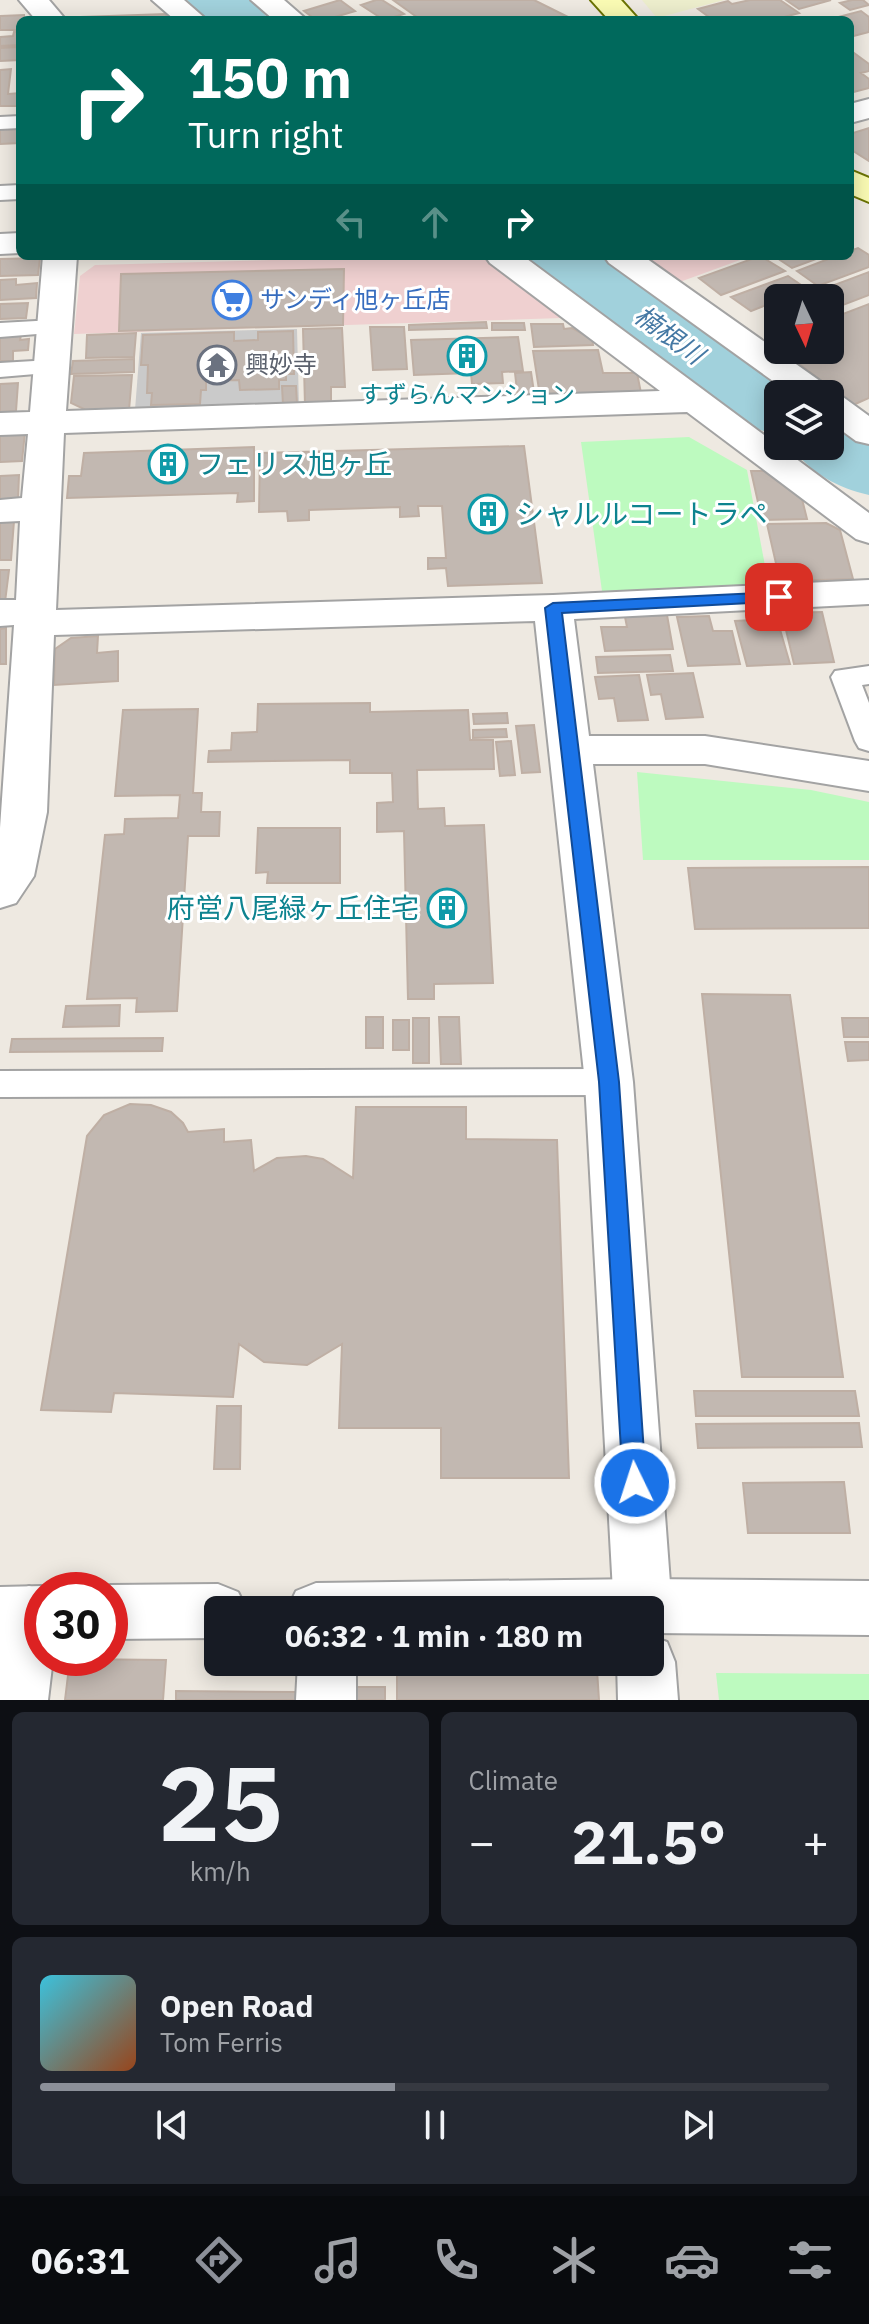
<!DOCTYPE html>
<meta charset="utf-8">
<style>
body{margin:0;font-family:"IBM Plex Sans","Noto Sans JP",sans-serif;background:#242831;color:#f1f3f6;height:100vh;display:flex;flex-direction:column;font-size:30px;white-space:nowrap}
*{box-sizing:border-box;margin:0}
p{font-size:26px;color:#9ea1a6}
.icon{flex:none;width:44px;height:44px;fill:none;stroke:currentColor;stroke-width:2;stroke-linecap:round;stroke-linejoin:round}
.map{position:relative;height:1700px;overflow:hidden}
.drawer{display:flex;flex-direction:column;gap:12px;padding:12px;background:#0d0f14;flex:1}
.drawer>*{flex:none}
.banner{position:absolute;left:16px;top:16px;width:838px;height:244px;border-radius:12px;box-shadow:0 4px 20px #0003;background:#00695c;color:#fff;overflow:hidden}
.needle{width:52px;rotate:176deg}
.controls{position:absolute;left:764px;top:284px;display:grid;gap:16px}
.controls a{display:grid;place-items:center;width:80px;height:80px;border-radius:12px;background:#171b24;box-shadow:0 4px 20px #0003;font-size:40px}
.speed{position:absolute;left:24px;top:1572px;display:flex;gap:16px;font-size:40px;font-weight:700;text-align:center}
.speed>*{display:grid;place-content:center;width:104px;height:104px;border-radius:50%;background:#171b24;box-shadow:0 4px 20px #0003;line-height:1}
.speed .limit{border:12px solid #d22;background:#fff;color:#111}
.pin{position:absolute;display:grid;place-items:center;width:68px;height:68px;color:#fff;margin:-34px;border-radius:16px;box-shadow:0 4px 12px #0006}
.me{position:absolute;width:88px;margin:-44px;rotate:356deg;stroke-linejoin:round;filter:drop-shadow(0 0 6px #0008)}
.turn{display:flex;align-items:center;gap:28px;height:168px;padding:0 40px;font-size:36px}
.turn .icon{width:104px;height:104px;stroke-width:2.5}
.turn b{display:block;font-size:56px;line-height:68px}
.lanes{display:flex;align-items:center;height:76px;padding:0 40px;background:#0003;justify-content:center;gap:40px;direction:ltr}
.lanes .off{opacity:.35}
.big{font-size:60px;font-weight:800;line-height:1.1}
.drawer .widget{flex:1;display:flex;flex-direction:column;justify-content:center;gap:12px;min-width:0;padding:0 28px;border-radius:12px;background:#242831}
.drawer .dial{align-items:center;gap:0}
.dial b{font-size:104px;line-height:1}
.song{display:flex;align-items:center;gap:24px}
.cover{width:96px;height:96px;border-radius:12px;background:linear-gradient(135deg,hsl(190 70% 55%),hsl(20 70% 35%))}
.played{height:8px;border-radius:4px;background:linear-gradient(90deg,#8c9099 45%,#363941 45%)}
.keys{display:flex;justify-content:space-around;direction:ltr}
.heat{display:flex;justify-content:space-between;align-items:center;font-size:44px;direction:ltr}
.drawer .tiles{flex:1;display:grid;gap:12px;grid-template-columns:1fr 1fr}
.widget:last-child{grid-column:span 2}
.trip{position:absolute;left:204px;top:1596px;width:460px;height:80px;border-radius:12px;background:#171b24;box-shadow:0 4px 20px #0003;font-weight:800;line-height:80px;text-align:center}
.tabs{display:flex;height:128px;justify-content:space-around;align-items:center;background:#090b0e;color:#9ea1a6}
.tabs .icon{width:56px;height:56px}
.tabs .active{color:#8c9099}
.tabs b{font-size:36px;color:#f1f3f6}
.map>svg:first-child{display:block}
.commercial{fill:#efd0d0}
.religious{fill:#cacaca}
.farmland{fill:#ecedcc}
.park{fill:#bdfabf}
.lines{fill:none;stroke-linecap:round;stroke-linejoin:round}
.river{fill:#a1d1dc;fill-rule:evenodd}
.building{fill:#c2b8b1;stroke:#bfafa4;stroke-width:2}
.service-casing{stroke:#a3a3a3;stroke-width:4}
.minor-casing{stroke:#a3a3a3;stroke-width:4}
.tertiary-casing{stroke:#a3a3a3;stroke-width:4}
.secondary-casing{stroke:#6b7303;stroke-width:4}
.service{fill:#fff;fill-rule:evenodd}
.minor{fill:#fff;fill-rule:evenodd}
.tertiary{fill:#fff;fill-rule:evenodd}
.secondary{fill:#f9fab3;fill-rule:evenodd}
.route{fill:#1a73e8;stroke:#114b97;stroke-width:2}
.labels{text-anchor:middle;stroke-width:6;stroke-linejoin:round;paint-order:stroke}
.far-shop-label{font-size:24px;fill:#366cbe;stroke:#fff;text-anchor:start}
.far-worship-label{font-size:24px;fill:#5b616d;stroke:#fff;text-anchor:start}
.far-culture-label{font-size:24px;fill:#0d838f;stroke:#fff}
.far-water-label{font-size:26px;font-style:italic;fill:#4579a4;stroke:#fff}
.culture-label{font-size:28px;fill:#0d838f;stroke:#fff;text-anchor:start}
</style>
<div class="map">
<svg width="869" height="1700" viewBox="0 0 869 1700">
<rect width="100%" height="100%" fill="#eee9e1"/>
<path class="commercial" d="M420,256L485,258L562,318L74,334L80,276L95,265Z
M640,256H751L677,283Z"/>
<path class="religious" d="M297,329L299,406L135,410L141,333Z"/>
<path class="farmland" d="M642,0H724L657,18Z"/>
<path class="park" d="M689,437L747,470L769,587L602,591L581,442Z
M637,772L811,790L869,802V860H643Z
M716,1673L869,1674V1700H719Z"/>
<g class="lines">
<path class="river" d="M187,0H251L270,20H205Z
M527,256H603L798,394H778V435L753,428L537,270Z
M830,425L854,430L869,440V495C838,488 810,473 791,446H830Z"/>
</g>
<path class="building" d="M340,0L355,11L325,20H316L304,11Z
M376,0H382L404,14L384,20L361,5Z
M393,0H534L574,20H421Z
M750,0H780L799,13L773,20H713L698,9L728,1L732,4Z
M786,0H831L799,9Z
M852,0H863L869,5L850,10L840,3Z
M861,11L869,17V32L850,37V20H827Z
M166,14V20H81V17Z
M24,15V20H20V30H0V16Z
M14,32H20V45L0,46V37L13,36Z
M18,47L20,60L0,61V48Z
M850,50L869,64V71L861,73L869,79V88L850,93Z
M11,69L8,94L20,93V106H0V70Z
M869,128V161L850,149V134Z
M0,129H20V143L0,144Z
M858,248L869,255V267L818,286L797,271L836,256H850V251Z
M760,256L785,271L721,295L699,278Z
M774,256H824L792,268Z
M40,258L38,275L0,276V259Z
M344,269L343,325L119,331L121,274Z
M869,272V295L843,305L821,290Z
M788,276L807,289L751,311L731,297Z
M16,279V285L37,283L36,298L0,300V280Z
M28,303L26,318L0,319V304Z
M869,304V398L853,405L781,350H830V319Z
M486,322L487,328L409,330V325Z
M492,323H524L525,330H492Z
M531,324H563L564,329L572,328L592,339L593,345L534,347Z
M370,327H404L407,369L373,370Z
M342,328L345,387H331V404L305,405L303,329Z
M293,331L294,374H286V380H279V389L240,390L239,380L206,381V390H201L200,404L151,405L152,393H147L148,365H141L143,335L234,332V341L258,340V332Z
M136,333L134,357L86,358L87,335Z
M21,335L20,340L29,339L28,350L13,351V361H0V336Z
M518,337L523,371L502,372L503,383L472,384L471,373L414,375L411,340Z
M598,350L603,373H637L641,393L540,396L533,351Z
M134,359V372L71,374L73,361Z
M531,372L535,399H518L515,373Z
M132,375L129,410L88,411L71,403L74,376Z
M18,383L16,411L0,412V384Z
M282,386H296L297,404L283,405Z
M25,432L22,461L0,462V433Z
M524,446L542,583L448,586L446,568L428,569V558H446L442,506H418L419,516L400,517V507L309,510V520L288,521L287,511L259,512L260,453Z
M254,447V501L237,502L238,493L67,498L69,476H81L84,453Z
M751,471H764L802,499L807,519L762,520Z
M19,475L18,500L0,501V476Z
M14,521L11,560H0V522Z
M826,523L840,530L853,579L780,581L767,524Z
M0,570H9L5,602H0Z
M822,612L834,662L794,664L782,613Z
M667,615L673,649L605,651L601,627H627L625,617Z
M709,616L713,631H732L740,664L688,666L677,617Z
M777,619L790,664L747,666L735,621Z
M6,628V664H0V629Z
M98,636L97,653L118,651V681L54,685L55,649L71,638Z
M670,655L673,671L598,673L596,657Z
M693,673L703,717L666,719L661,694L651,695L647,675Z
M639,675L648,720L618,721L614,698L599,699L595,677Z
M370,703V712L468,710L470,740H493L494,769L417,770L418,809L444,808L445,826L484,825L493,983L434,984V999H408L404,831L377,832V803L393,802L392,773H350V760L208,762L209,751L231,750L232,733L257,732L258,704Z
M198,709L193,793H202L201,812H220L219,836H188L177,1011L136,1012L137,998L87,999L105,835L124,834L125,819L178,818L180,795L115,796L123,710Z
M507,713L508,723L474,724L473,714Z
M534,725L540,772L522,773L516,726Z
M506,729L507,737L473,738V730Z
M511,741L515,775L500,776L496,742Z
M258,828H340V883H267L268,872L256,873Z
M869,867V928L695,929L688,868Z
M702,994L790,995L843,1377H742Z
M120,1005L119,1026L63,1027L66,1006Z
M366,1017H383V1048H366Z
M439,1017H459L461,1064H441Z
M413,1018H429V1063H413Z
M842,1018H869V1037H844Z
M393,1020H409V1050H393Z
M163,1038L162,1051L10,1052L12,1039Z
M845,1042H869V1060L848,1061Z
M130,1104L151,1105L171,1112L183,1123L188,1132L224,1129V1142L251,1140L254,1171L277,1158L306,1156L323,1159L353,1178L356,1107H466V1139L557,1140L569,1478H441V1428H339L342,1344L307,1365L264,1362L239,1344L233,1397L114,1393L111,1412L41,1410L87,1136L104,1115Z
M694,1391H855L859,1416H696Z
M217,1406H241L240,1469H214Z
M859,1423L862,1447L698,1448L696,1424Z
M844,1482L850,1533H748L743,1483Z
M70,1659L166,1660L163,1700H65Z
M444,1662H508V1670H597L599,1700H397V1671H443Z
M352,1687H385V1700H352Z
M176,1691L299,1692V1700H176Z"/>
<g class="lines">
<g class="service-casing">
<path id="service" d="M20,116V128L0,129V117Z
M20,185V199L0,200V186Z
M54,320L62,322L66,327L62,332L0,337V323Z
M51,360L59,362L63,367L59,372L0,377V363Z
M869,666V684L862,685L869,703V751L859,748L855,741L831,677L835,671Z
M609,1069L621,1073L625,1082L621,1091L609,1095L0,1097V1071Z"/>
</g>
<g class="minor-casing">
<path id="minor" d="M19,0H49L66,20H36Z
M152,0H184L207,20H175Z
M251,0H284L307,20H274Z
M20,233V253L0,254V234Z
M43,256H77L66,411L660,391L490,263L485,256H523L869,513V543L856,539L687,412L64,433L56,610L553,595L869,580V604L574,619L589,736H705L869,761V791L705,764H593L633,1082L672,1610L663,1629L650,1634V1610H614L585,1082L535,621L54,635L47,812L34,876L16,903L0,908V828L14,625L0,626V600H16L20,521L0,522V500L22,498L28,434L0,435V413L30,412Z
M604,256H643L827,386L831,395L843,397L869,416V444L856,441L830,422V394H791L609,263Z
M29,1586L42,1591V1658H53L48,1700H0V1613L8,1594Z
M650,1636L667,1642L675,1662L678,1700H618L617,1662H650Z
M298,1662H356V1700H296Z"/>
</g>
<g class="tertiary-casing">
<path id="tertiary" d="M869,99V118L850,123V104Z
M642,1579L869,1581V1635L650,1633V1610H287L296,1591L316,1583Z
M218,1584L238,1592L247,1610H218V1638L110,1639V1590H97L110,1585Z
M42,1586L52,1590H42V1640L0,1641V1587Z"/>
</g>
<g class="secondary-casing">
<path id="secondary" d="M591,0H621L639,20H609Z
M850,170L869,178V202L850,194Z"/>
</g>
<use href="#service" class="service"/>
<use href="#minor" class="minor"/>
<use href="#tertiary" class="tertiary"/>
<use href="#secondary" class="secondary"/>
</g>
<path class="route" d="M779,592L785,593V601L562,613L619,1082L646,1483L643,1490L635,1493L626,1490L623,1483L599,1082L545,608L553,603Z"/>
<defs>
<g id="supermarket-ring" transform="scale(2)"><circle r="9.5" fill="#fff" stroke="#3f7fe0" stroke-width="1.5"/><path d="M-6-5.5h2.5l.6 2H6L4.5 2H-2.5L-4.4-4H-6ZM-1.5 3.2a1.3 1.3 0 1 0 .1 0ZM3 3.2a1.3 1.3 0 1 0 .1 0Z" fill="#3f7fe0"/></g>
<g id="building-ring" transform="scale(2)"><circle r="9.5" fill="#fff" stroke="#0f9aa8" stroke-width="1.5"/><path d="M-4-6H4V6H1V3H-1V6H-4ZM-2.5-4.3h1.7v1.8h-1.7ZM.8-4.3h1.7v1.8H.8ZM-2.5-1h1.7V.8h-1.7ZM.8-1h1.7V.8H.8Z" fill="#0f9aa8"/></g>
<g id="temple-ring" transform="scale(2)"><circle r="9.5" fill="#fff" stroke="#6b7280" stroke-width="1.5"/><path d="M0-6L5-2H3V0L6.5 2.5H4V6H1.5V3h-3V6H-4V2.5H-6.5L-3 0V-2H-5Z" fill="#6b7280"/></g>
</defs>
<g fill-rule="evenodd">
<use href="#supermarket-ring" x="232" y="300"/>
<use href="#building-ring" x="467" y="356"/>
<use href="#temple-ring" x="217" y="365"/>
<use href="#building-ring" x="168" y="464"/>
<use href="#building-ring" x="488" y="514"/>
<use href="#building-ring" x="447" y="908"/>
</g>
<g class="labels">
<g class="far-shop-label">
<text x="260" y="308">サンディ旭ヶ丘店</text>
</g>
<g class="far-worship-label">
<text x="245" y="373">興妙寺</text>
</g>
<g class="far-culture-label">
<text x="467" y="403">すずらんマンション</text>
</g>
<g class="far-water-label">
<text transform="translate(669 335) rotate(36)" y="9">楠根川</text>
</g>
<g class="culture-label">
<text x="196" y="474">フェリス旭ヶ丘</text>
<text x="516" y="524">シャルルコートラペ</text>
<text x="419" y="918" text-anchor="end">府営八尾緑ヶ丘住宅</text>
</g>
</g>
</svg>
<div class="controls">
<a><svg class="needle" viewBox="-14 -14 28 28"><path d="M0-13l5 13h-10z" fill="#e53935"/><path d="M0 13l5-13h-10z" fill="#9ea1a6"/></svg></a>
<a><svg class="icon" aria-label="layers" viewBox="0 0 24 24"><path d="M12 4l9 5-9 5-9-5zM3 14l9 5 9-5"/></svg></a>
</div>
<div class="speed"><div class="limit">30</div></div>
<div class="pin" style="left:779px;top:597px;background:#d93025"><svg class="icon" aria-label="arrive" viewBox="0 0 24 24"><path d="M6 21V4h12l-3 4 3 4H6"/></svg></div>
<svg class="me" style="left:635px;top:1483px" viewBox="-20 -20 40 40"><circle r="17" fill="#1a73e8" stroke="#fff" stroke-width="3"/><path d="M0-11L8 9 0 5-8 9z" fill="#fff"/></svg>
<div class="trip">06:32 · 1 min · 180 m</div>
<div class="banner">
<div class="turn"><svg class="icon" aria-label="right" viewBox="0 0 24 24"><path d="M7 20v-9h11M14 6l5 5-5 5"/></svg><div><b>150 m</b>Turn right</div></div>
<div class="lanes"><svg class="icon off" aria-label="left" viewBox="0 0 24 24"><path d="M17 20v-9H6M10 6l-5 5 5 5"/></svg><svg class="icon off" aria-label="ahead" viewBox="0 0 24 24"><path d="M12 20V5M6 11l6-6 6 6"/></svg><svg class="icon" aria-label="right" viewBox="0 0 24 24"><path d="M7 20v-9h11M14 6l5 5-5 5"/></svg></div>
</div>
</div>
<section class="drawer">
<div class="tiles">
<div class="widget dial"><b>25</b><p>km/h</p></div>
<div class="widget"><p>Climate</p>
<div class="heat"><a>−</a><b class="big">21.5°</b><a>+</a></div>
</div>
<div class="widget">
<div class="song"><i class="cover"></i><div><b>Open Road</b><p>Tom Ferris</p></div></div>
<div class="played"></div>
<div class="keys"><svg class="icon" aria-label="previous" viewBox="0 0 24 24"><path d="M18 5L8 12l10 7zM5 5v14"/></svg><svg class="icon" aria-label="pause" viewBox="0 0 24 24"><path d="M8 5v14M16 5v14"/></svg><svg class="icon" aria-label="next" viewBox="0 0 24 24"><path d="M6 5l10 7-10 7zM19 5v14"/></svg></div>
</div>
</div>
</section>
<nav class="tabs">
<b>06:31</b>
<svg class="icon active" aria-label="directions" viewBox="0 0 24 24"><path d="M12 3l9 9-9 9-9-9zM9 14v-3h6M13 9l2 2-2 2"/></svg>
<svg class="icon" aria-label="music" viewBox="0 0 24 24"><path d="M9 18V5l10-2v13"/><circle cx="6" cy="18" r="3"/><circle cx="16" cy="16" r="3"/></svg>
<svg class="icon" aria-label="phone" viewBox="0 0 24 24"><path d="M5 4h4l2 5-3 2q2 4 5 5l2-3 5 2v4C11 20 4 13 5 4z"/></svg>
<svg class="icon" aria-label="climate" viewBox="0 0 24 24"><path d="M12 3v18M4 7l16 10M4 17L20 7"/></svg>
<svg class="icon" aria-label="car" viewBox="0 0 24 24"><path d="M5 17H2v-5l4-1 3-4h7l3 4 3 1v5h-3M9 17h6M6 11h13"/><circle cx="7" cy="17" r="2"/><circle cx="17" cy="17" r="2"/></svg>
<svg class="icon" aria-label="filters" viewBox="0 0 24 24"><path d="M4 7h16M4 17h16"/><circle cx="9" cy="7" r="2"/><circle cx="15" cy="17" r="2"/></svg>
</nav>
